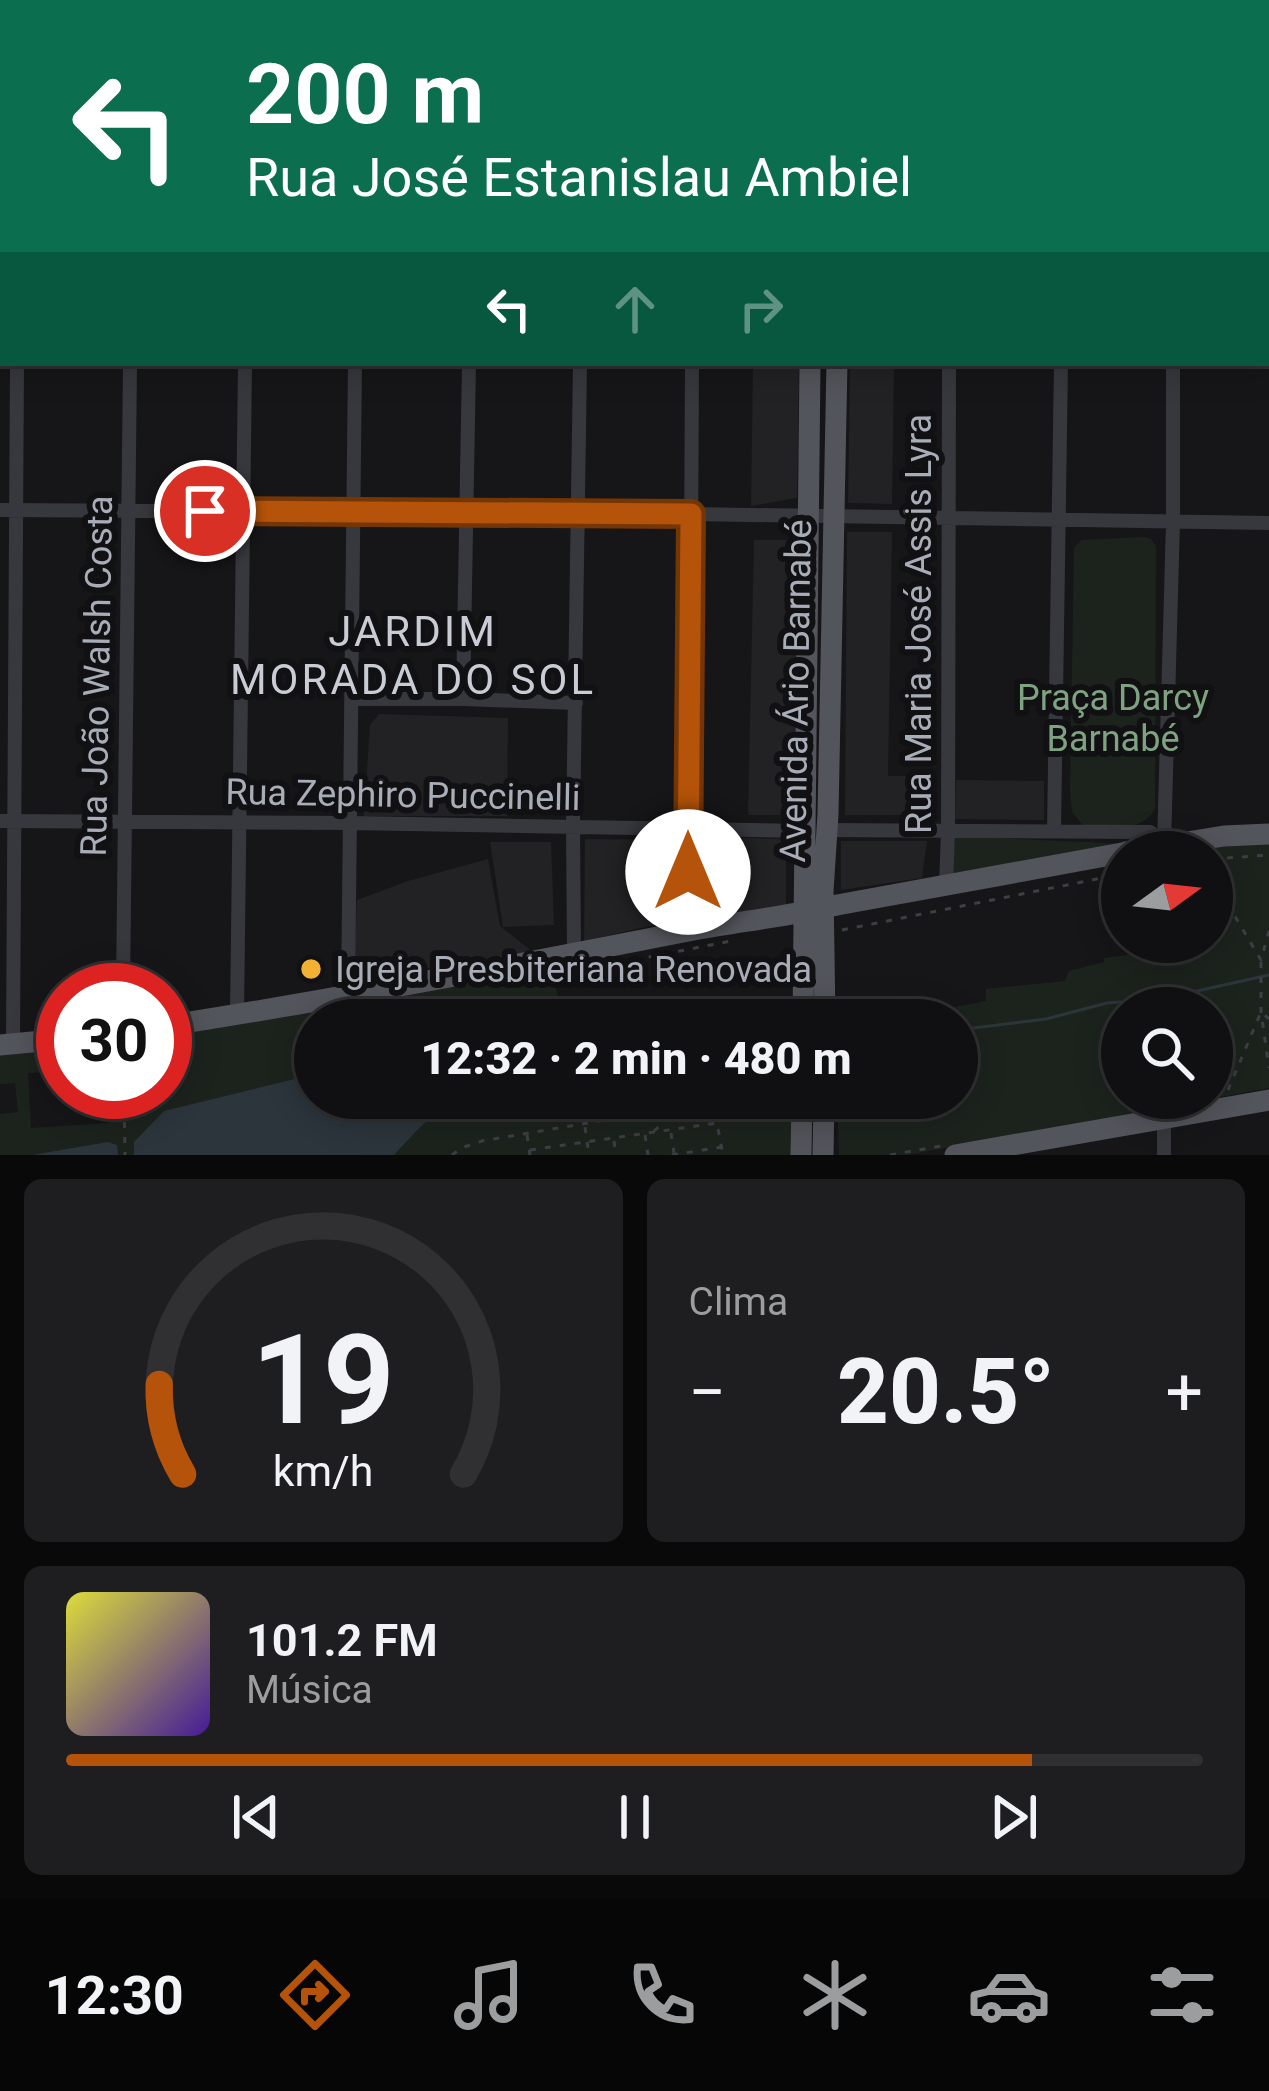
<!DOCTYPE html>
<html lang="pt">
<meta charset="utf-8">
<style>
body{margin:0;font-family:Roboto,sans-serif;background:#1e1e20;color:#f1f3f6;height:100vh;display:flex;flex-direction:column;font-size:45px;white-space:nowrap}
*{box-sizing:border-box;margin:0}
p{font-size:39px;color:#9c9d9f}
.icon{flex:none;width:66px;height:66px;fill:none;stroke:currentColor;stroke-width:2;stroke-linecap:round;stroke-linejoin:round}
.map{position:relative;height:1155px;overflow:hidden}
.drawer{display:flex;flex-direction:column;gap:24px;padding:24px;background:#09090a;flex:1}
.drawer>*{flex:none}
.top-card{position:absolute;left:0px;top:0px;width:1269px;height:366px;box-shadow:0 6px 30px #0003,0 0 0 3px #303032;background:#0b6e4f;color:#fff;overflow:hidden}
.needle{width:78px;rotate:75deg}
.tools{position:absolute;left:1101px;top:831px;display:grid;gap:24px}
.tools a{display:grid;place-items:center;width:132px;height:132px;border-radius:50%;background:#101012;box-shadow:0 6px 30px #0003,0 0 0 3px #303032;font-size:60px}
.speed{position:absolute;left:36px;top:963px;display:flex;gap:24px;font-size:60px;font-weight:700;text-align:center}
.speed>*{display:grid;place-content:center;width:156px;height:156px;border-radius:50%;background:#101012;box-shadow:0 6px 30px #0003,0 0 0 3px #303032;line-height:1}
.speed .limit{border:18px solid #d22;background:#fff;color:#111}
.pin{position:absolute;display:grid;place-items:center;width:102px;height:102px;color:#fff;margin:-51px;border:6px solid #fff;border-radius:50%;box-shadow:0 3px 12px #0007}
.me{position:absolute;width:132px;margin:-66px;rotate:0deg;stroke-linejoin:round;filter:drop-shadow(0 0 9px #0008)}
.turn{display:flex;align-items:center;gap:42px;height:252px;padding:0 48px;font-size:54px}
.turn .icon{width:156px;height:156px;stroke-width:2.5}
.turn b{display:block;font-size:84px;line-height:102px}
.lanes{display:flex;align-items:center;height:114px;padding:0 48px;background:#0003;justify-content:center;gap:60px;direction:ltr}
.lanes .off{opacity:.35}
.big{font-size:90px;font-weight:800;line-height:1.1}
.drawer .card{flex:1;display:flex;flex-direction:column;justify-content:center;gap:18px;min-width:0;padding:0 42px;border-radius:18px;background:#1e1e20}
.drawer .dial{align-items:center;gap:0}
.dial svg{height:312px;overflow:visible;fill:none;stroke:#303032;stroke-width:7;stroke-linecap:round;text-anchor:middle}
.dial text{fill:#f1f3f6;stroke:none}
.song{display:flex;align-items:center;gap:36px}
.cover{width:144px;height:144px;border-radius:18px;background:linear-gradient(135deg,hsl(60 70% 55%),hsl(260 70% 35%))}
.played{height:12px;border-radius:6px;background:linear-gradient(90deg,#b45309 85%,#303032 85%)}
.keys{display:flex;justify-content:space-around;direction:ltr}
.heat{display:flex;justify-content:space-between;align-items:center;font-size:66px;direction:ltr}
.drawer .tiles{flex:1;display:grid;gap:24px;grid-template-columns:1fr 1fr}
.card:last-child{grid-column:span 2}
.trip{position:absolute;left:294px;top:999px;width:684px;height:120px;border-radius:60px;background:#101012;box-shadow:0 6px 30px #0003,0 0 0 3px #303032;font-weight:800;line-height:120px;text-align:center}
.menu{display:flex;height:192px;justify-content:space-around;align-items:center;background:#060607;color:#9c9d9f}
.menu .icon{width:84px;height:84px}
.menu .on{color:#b45309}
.menu b{font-size:54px;color:#f1f3f6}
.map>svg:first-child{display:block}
.built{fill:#222225}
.green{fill:#1c231d;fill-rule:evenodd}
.water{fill:#2c353c}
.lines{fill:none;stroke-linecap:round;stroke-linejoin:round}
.stream{stroke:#2c353c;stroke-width:3}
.path{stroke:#3d3f44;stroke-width:3;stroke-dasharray:6 9;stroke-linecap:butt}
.lane{stroke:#37383d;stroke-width:8}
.street{stroke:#37383d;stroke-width:14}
.secondary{stroke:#45474d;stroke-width:21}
.primary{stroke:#53555c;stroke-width:21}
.route-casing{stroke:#753606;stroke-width:30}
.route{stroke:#b45309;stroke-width:21}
.poi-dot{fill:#f2b134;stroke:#111113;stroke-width:4.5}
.labels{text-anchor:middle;stroke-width:12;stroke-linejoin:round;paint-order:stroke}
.street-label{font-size:36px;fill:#a8adb8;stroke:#111113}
.park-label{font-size:36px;fill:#7fa381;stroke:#111113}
.poi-label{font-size:36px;fill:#a8adb8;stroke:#111113;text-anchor:start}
.quarter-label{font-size:42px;letter-spacing:3px;fill:#c9ccd4;stroke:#111113}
</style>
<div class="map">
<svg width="1269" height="1155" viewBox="0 0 1269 1155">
<rect width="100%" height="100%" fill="#161618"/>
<path class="built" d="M753,363H799L797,498L751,506Z
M850,363H894L892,504L848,503Z
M847,532H892L888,776H934V815H845Z
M754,540H798V807L781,815H748Z
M379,714L508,718L507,816H364L370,725Z
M956,780L1044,781V820L955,819Z
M706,837L786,839V905L705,918Z
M585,839L674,840L676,920L584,941Z
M841,841H927L922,878L841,890Z
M490,842H551L554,925L503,927Z
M488,859L500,926L533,952L397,973L364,975L354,964L357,900L408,881Z"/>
<path class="green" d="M1144,537L1151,539L1156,546L1155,809C1141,834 1109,826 1083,825L1072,812L1070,790L1074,548L1082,540Z
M952,836L1128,844L951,879Z
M1269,842V1088L908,1155H839L837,1098H957V1020H884L986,1001V989L1065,981L1069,971L1104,962V958L1218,943L1212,914V852H1197V848ZM1122,1008H1212V1098H1122Z
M553,966L561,1020H315V1098H792L793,1155H0V1114L18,1112L15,1083L0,1084V1054L63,1048V1071L28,1073L31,1128L109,1123L108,1092H165V1034Z"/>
<path class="water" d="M315,1074V1098H486C437,1104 426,1121 394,1155H134V1142L164,1111Z
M108,1142L117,1145L118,1155H32Z"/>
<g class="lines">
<path class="stream" d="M957,1030L1046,1019L1107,1003L1161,999L1269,975"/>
<path class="path" d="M1212,859L1269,855
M1212,878L1261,960L1269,931
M842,930L1122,874
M671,955L675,975
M634,960L736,940
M1261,962V1012L1269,1068
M1228,1090L1261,1012L1269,1019
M124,1092L125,1155
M688,1098L705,1119L759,1110L781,1098
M686,1100V1126
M585,1127L589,1155
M654,1131L681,1107L684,1098
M671,1133L674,1153
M527,1135L530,1155
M645,1135L648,1155
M614,1141L616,1155
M530,1150L717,1123L723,1155
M452,1155L461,1148L482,1141L681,1107
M672,1155L722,1147
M890,1155L941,1146"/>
<path class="lane" d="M762,1016L771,1014"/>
<path class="street" d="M247,0V3
M22,3V0
M136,3V0
M358,3V0
M478,3V0
M589,3V0
M702,3V0
M958,3V0
M1068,3V0
M1178,3V0
M1266,190H1269
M0,510L690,514L1269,523
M353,699H463L576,703
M463,699L469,363
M0,821L350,823L805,831
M827,830L1150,832L1164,845
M1054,831L1061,363
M1164,845L1173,522V363
M946,886L948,830L949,363
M689,931L692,363
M574,954L573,827L580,363
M123,990L130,363
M348,994L355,363
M237,1015L245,363
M13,1044L17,363
M1164,1155V1120"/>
<path class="secondary" d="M0,181H3"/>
<path class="primary" d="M814,3V0
M843,3V0
M1125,852L1224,836L1269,834
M803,1020L810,363
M825,1020L823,891L828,814L837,363
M165,1026C338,999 511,966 683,932C734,922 786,917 837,905L1122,853
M0,1045L63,1039
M801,1155L802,1098
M823,1155L824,1098
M955,1155L1269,1100"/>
</g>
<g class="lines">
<g class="route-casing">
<path id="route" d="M205,511L691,514L688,872"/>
</g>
<use href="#route" class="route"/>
</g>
<circle class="poi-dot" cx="311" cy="969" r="12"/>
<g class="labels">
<g class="street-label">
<text transform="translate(918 624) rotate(-90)" y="13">Rua Maria José Assis Lyra</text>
<text transform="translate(96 676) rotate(-89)" y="13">Rua João Walsh Costa</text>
<text transform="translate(795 691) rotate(-89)" y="13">Avenida Ário Barnabé</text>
<text transform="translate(403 794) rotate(1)" y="13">Rua Zephiro Puccinelli</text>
</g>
<g class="park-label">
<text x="1113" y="710">Praça Darcy<tspan x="1113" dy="41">Barnabé</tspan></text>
</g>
<g class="poi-label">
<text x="335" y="982">Igreja Presbiteriana Renovada</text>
</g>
<g class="quarter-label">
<text x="413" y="646">JARDIM<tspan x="413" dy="48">MORADA DO SOL</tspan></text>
</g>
</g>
</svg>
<div class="tools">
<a><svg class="needle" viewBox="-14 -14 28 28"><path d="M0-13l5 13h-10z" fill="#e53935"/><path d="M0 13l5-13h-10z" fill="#9c9d9f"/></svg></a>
<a><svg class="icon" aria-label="search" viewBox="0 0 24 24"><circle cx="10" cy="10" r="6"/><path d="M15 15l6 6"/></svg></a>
</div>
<div class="speed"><div class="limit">30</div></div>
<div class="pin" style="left:205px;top:511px;background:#d93025"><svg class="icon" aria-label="arrive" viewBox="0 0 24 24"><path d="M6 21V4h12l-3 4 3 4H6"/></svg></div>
<svg class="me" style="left:688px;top:872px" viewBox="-20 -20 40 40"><circle r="19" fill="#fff"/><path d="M0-13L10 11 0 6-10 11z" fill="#b45309"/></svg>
<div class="trip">12:32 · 2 min · 480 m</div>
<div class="top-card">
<div class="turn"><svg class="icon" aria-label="left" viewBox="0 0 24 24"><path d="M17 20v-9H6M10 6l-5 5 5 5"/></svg><div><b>200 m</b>Rua José Estanislau Ambiel</div></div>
<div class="lanes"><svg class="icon" aria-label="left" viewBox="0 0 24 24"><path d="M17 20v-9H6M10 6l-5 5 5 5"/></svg><svg class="icon off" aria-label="ahead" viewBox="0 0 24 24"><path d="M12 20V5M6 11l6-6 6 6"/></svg><svg class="icon off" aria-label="right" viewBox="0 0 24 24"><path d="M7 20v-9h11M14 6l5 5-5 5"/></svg></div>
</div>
</div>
<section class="drawer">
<div class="tiles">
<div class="card dial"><svg viewBox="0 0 100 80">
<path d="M14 69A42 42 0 1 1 86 69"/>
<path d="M14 69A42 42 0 0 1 8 46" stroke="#b45309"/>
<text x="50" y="56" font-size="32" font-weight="700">19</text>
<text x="50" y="72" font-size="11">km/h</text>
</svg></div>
<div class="card"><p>Clima</p>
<div class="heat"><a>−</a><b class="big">20.5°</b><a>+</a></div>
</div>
<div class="card">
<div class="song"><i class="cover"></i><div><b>101.2 FM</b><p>Música</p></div></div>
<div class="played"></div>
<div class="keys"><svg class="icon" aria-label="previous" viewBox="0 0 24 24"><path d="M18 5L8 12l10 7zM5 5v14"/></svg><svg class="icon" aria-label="pause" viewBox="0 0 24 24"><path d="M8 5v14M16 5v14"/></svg><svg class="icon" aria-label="next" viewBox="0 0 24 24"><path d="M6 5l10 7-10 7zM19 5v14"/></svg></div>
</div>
</div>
</section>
<nav class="menu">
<b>12:30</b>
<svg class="icon on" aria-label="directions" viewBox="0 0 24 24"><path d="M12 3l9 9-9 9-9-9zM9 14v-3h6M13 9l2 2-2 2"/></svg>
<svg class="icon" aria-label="music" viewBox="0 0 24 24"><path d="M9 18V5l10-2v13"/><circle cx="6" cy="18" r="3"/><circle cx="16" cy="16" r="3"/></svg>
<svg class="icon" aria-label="phone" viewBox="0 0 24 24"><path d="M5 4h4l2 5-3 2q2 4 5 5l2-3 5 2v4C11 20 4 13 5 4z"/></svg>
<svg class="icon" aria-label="climate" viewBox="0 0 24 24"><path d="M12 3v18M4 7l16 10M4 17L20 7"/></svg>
<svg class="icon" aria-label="car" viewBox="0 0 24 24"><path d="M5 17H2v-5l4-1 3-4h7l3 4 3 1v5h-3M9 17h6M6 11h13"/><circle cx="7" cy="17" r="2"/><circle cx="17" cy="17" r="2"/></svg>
<svg class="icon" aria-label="filters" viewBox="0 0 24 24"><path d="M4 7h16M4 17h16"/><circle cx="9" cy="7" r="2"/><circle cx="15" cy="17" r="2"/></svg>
</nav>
